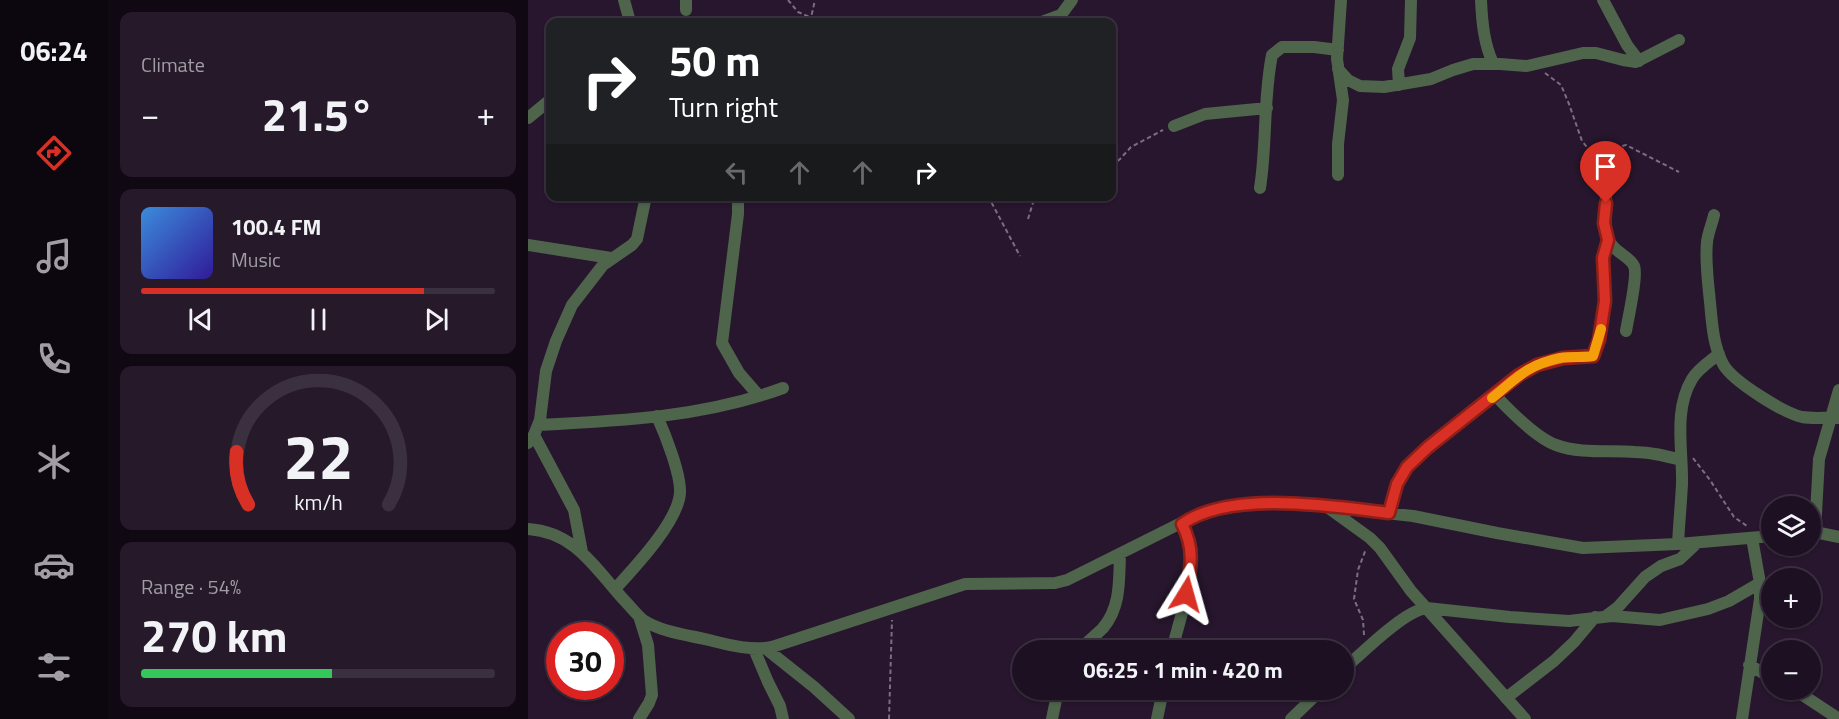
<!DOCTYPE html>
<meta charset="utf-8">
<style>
body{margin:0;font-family:"Titillium Web",sans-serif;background:#25192a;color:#f1f3f6;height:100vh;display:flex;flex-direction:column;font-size:22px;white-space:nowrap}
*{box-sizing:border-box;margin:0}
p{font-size:20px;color:#a09da5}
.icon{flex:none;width:33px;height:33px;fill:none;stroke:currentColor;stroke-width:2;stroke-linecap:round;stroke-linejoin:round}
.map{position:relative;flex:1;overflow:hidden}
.panel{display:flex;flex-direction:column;gap:12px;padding:12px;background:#100913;width:420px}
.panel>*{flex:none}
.guide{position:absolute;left:18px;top:18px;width:570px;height:183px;border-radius:12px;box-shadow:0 2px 4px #0004,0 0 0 2px #3b3040;background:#202124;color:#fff;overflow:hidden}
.buttons{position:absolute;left:1233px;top:496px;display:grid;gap:12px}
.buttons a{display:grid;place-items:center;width:60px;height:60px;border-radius:50%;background:#1d1022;box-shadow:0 2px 4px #0004,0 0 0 2px #3b3040;font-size:30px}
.speed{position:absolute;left:18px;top:622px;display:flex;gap:12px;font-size:30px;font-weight:700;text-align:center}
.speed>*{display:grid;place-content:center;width:78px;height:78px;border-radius:50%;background:#1d1022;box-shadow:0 2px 4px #0004,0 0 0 2px #3b3040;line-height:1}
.speed .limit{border:9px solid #d22;background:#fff;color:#111}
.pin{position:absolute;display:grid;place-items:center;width:51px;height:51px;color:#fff;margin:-62px -26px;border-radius:50% 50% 50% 0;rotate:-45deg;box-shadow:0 0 6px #0007}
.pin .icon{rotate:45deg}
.me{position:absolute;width:66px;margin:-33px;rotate:8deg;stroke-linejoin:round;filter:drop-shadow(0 0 4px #0008)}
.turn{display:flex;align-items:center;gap:21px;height:126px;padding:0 24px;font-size:27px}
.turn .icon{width:78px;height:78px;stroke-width:2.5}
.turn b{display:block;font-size:42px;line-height:51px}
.lanes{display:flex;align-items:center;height:57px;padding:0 24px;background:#0003;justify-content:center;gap:30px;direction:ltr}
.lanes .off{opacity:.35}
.big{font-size:45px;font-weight:700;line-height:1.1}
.panel .tile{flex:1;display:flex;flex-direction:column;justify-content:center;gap:9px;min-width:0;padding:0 21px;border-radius:12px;background:#25192a}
.panel .dial{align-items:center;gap:0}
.dial svg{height:156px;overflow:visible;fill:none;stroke:#3b3040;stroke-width:7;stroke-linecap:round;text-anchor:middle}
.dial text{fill:#f1f3f6;stroke:none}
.song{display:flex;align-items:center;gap:18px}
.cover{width:72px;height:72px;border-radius:9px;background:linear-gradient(135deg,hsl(210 70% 55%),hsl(250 70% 35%))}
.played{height:6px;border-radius:3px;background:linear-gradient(90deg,#d93025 80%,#3b3040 80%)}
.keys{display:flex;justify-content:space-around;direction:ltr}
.heat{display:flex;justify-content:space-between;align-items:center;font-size:33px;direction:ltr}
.charge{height:9px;border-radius:4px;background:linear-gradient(90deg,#34c759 54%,#3b3040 0)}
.trip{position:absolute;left:484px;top:640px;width:342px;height:60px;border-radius:30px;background:#1d1022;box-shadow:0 2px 4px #0004,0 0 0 2px #3b3040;font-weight:700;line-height:60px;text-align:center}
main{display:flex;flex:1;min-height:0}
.tabs{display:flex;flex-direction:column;width:108px;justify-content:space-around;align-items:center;background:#0c060e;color:#a09da5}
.tabs .icon{width:42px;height:42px}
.tabs .selected{color:#d93025}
.tabs b{font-size:27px;color:#f1f3f6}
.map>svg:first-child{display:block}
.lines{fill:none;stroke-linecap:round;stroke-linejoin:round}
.path{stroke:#7c6e82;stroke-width:2;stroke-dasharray:4.5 3;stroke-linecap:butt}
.minor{stroke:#4e644b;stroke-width:12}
.route-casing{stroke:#8d1f18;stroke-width:15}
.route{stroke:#d93025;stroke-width:10}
.slow{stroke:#f59e0b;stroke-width:10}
</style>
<main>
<nav class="tabs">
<b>06:24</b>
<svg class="icon selected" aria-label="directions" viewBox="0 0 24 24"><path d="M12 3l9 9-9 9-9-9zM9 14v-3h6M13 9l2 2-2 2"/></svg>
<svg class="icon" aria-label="music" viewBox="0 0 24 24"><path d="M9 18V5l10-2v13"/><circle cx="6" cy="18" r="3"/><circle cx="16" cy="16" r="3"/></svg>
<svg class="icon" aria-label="phone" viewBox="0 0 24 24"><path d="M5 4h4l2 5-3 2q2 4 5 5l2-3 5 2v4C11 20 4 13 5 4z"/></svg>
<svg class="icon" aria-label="climate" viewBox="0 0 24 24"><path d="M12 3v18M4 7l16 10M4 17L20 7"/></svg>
<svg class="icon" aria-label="car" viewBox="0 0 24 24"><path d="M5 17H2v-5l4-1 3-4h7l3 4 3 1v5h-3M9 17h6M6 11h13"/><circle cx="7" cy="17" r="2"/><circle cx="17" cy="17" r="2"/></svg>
<svg class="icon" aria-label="filters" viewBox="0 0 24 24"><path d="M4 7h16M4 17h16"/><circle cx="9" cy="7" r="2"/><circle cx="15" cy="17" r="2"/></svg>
</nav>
<section class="panel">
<div class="tile"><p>Climate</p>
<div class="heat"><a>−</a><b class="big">21.5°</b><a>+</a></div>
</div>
<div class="tile">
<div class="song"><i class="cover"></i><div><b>100.4 FM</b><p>Music</p></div></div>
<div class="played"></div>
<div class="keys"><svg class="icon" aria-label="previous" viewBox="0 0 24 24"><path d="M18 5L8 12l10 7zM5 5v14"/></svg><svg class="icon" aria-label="pause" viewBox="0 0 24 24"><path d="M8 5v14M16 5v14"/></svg><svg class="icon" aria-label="next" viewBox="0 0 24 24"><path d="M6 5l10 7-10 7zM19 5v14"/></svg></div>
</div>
<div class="tile dial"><svg viewBox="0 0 100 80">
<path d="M14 69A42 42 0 1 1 86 69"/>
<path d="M14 69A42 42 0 0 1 8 42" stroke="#d93025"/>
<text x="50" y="56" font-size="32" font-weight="700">22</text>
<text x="50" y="72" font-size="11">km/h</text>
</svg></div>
<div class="tile"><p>Range · 54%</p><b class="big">270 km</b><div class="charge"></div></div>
</section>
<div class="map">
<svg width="1311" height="719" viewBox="0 0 1311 719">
<rect width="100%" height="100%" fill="#27162d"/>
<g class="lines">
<path class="path" d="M260,0L270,12L284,18L289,22
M282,22L287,0
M1017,73L1033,85L1041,104L1054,141L1058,146L1063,150
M1087,148L1098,145L1151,172
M584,166L592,159L603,147L635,130
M460,196L492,256
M500,219L507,196
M1165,458L1182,480L1206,517L1219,526
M836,635L835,620L826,599L830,570L838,549
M361,719L364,620"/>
<path class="minor" d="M96,0L102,22
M158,0V10
M953,0C954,22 956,44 965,63
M1075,0L1099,45L1111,61
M514,22L533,15L544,0
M810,69L820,80L832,86L856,87L903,79L925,70L945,64H972L999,66L1055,53H1068L1095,60L1108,62L1151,40
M871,85L870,69L882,38L883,0
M0,118L22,100
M646,126L677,114L739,108
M1075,151C1076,168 1078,186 1078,203C1078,214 1076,224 1079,235C1083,252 1101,255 1106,266C1110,275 1100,319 1098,331
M810,175V144L815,100L809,59L813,0
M732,188C739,144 735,99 744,55L754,47H786L810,50
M210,196V214L194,343L211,373L231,396
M1186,215C1184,224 1180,233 1179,242C1177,261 1180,282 1182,302C1184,323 1185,345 1195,364C1204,381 1256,413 1274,417C1287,419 1299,417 1311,418
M0,245L83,258
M967,395C981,410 1009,438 1028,445C1052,454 1082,450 1107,452C1123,452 1138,456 1153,460
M10,425C93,421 176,417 255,388
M6,435L46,510L54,552
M0,443L6,435L12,420L18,371L28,341L44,305L75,265L104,245L109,239L118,196
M799,507L842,538L852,548L883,591L997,719
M861,513L869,484L879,467L899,449L991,375L1009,365L1027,360L1035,358L1062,357L1067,355L1071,340L1077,301L1075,258L1080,240
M0,529C47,532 67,568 96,600C102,606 108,614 115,620C133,632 160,635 181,640C201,645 223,651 244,647L437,584L527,583L539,580L669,515L680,511L722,504H774L885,516L969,533L1055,548L1150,544L1244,536
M1282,531L1311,537
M1287,531L1291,459L1311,390
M1150,544C1151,524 1153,504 1154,484C1155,450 1145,411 1164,379C1170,369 1181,362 1191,354
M87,589C106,568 150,522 152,493C153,474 137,434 129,416
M1078,616L1090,607L1117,577L1133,566L1152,559L1169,543
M237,648L286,687L321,719
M226,649L240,682L252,706L255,719
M550,651C558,643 567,636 575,628C593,607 591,580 592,554
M644,651C651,619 667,579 663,546C661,538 658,531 654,524
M1221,665L1244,678
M816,669C834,653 877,610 899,608L982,617L1041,621L1084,616L1132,620L1180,609L1201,601L1232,583
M1267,690L1311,719
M978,698L1026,661L1046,642L1067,617
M111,719L121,703L124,695L120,645L111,616
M524,719L530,690
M629,719L635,690
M763,719L793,690
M1214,719L1232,599V583L1224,538"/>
</g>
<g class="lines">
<g class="route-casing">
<path id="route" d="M658,594C663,567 667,549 654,524C703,490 803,506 861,513L869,484L879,467L899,448L991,375L1009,365L1035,358L1065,356L1071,340L1077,301L1075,258L1080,240L1076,223L1078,203"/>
</g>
<use href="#route" class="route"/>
<path class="slow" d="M964,398C989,378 999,365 1032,358C1043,356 1055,358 1065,356L1073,329"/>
</g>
</svg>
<div class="buttons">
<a><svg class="icon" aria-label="layers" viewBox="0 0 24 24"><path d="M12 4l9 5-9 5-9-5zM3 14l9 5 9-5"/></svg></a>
<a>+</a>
<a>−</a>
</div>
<div class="speed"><div class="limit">30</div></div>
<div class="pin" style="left:1078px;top:203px;background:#d93025"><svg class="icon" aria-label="arrive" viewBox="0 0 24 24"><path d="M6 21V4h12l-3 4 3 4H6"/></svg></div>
<svg class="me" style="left:658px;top:594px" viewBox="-20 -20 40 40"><path d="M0-17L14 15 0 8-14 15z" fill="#d93025" stroke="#fff" stroke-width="4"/></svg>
<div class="trip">06:25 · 1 min · 420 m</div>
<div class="guide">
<div class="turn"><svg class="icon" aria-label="right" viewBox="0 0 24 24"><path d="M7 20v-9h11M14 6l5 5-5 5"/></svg><div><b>50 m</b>Turn right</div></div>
<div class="lanes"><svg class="icon off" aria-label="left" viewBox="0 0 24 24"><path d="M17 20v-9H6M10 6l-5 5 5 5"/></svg><svg class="icon off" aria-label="ahead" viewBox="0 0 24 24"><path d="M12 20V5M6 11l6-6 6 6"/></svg><svg class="icon off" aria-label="ahead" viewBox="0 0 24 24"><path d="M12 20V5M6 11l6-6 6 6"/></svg><svg class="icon" aria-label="right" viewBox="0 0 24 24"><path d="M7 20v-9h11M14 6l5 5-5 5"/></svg></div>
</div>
</div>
</main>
